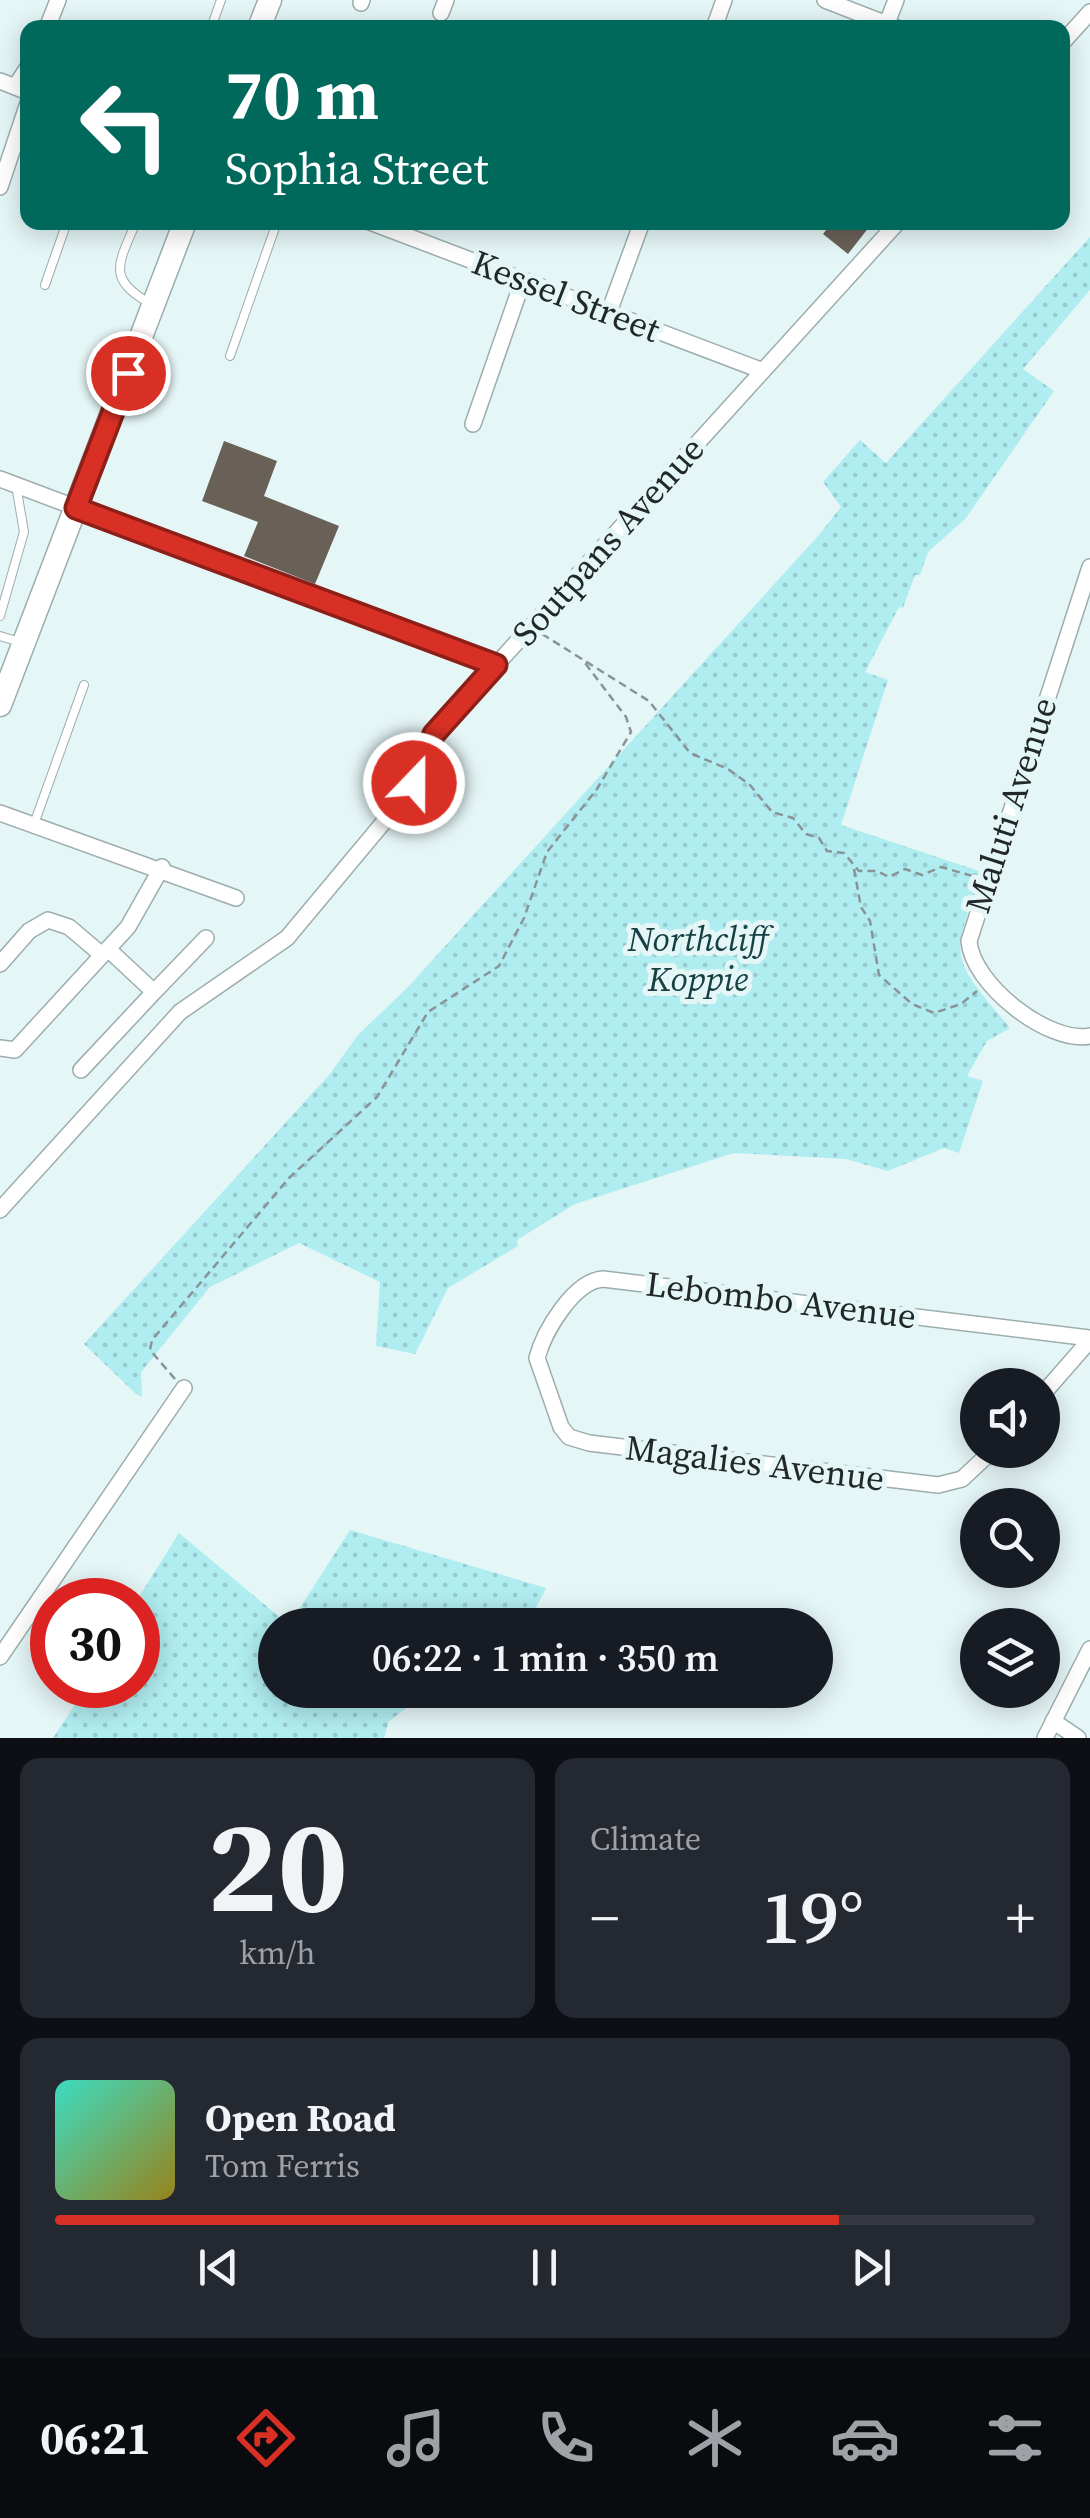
<!DOCTYPE html>
<meta charset="utf-8">
<style>
body{margin:0;font-family:"Source Serif 4",serif;background:#242831;color:#f1f3f6;height:100vh;display:flex;flex-direction:column;font-size:38px;white-space:nowrap}
*{box-sizing:border-box;margin:0}
p{font-size:32px;color:#9ea1a6}
.icon{flex:none;width:55px;height:55px;fill:none;stroke:currentColor;stroke-width:2;stroke-linecap:round;stroke-linejoin:round}
.map{position:relative;height:1738px;overflow:hidden}
.details{display:flex;flex-direction:column;gap:20px;padding:20px;background:#0d0f14;flex:1}
.details>*{flex:none}
.guide{position:absolute;left:20px;top:20px;width:1050px;height:210px;border-radius:20px;box-shadow:0 5px 25px #0003;background:#00695c;color:#fff;overflow:hidden}
.fabs{position:absolute;left:960px;top:1368px;display:grid;gap:20px}
.fabs a{display:grid;place-items:center;width:100px;height:100px;border-radius:50%;background:#171b24;box-shadow:0 5px 25px #0003;font-size:50px}
.speed{position:absolute;left:30px;top:1578px;display:flex;gap:20px;font-size:50px;font-weight:700;text-align:center}
.speed>*{display:grid;place-content:center;width:130px;height:130px;border-radius:50%;background:#171b24;box-shadow:0 5px 25px #0003;line-height:1}
.speed .limit{border:15px solid #d22;background:#fff;color:#111}
.pin{position:absolute;display:grid;place-items:center;width:85px;height:85px;color:#fff;margin:-42px;border:5px solid #fff;border-radius:50%;box-shadow:0 2px 10px #0007}
.me{position:absolute;width:110px;margin:-55px;rotate:22deg;stroke-linejoin:round;filter:drop-shadow(0 0 8px #0008)}
.turn{display:flex;align-items:center;gap:35px;height:210px;padding:0 40px;font-size:45px}
.turn .icon{width:130px;height:130px;stroke-width:2.5}
.turn b{display:block;font-size:70px;line-height:85px}
.big{font-size:75px;font-weight:600;line-height:1.1}
.details .widget{flex:1;display:flex;flex-direction:column;justify-content:center;gap:15px;min-width:0;padding:0 35px;border-radius:20px;background:#242831}
.details .dial{align-items:center;gap:0}
.dial b{font-size:130px;line-height:1}
.song{display:flex;align-items:center;gap:30px}
.cover{width:120px;height:120px;border-radius:15px;background:linear-gradient(135deg,hsl(170 70% 55%),hsl(50 70% 35%))}
.played{height:10px;border-radius:5px;background:linear-gradient(90deg,#d93025 80%,#363941 80%)}
.keys{display:flex;justify-content:space-around;direction:ltr}
.heat{display:flex;justify-content:space-between;align-items:center;font-size:55px;direction:ltr}
.details .tiles{flex:1;display:grid;gap:20px;grid-template-columns:1fr 1fr}
.widget:last-child{grid-column:span 2}
.trip{position:absolute;left:258px;top:1608px;width:575px;height:100px;border-radius:50px;background:#171b24;box-shadow:0 5px 25px #0003;font-weight:600;line-height:100px;text-align:center}
.tabs{display:flex;height:160px;justify-content:space-around;align-items:center;background:#090b0e;color:#9ea1a6}
.tabs .icon{width:70px;height:70px}
.tabs .selected{color:#d93025}
.tabs b{font-size:45px;color:#f1f3f6}
.map>svg:first-child{display:block}
.park{fill:url(#park-dots)}
.building{fill:#696158}
.lines{fill:none;stroke-linecap:round;stroke-linejoin:round}
.lane-casing{stroke:#9dadae;stroke-width:10}
.street-casing{stroke:#9dadae;stroke-width:18}
.secondary-casing{stroke:#9dadae;stroke-width:25}
.path{stroke:#889495;stroke-width:2.5;stroke-dasharray:8 5;stroke-linecap:butt}
.lane{stroke:#fff;stroke-width:8}
.street{stroke:#fff;stroke-width:15}
.secondary{stroke:#fff;stroke-width:22}
.route-casing{stroke:#8d1f18;stroke-width:25}
.route{stroke:#d93025;stroke-width:18}
.labels{text-anchor:middle;stroke-width:10;stroke-linejoin:round;paint-order:stroke}
.street-label{font-size:35px;fill:#222829;stroke:#e5f6f7}
.park-label{font-size:35px;font-style:italic;fill:#174043;stroke:#e5f6f7}
</style>
<div class="map">
<svg width="1090" height="1738" viewBox="0 0 1090 1738">
<defs>
<pattern id="park-dots" width="8" height="8" patternUnits="userSpaceOnUse" patternTransform="scale(2.5)"><rect width="8" height="8" fill="#b0edf1"/><path d="M2 2h.1M6 6h.1" fill="none" stroke="#97cbcf" stroke-width="1.8" stroke-linecap="round"/></pattern>
</defs>
<rect width="100%" height="100%" fill="#e5f6f7"/>
<path class="park" d="M1090,237V290L1023,369L1054,391L966,518L928,552L920,575H915L903,608L899,607L865,672L888,680L841,825L982,872C950,963 949,954 1010,1028L987,1041L967,1076L983,1081L959,1153L944,1148L888,1171L846,1159L734,1153L575,1204L517,1240L518,1246L448,1288L415,1354L376,1346L380,1282L299,1243L210,1287L141,1372L142,1397L135,1393L84,1344L329,1075L358,1035L408,987L818,536L841,507L823,482L860,440L886,463Z
M350,1530L546,1588L527,1625H275V1690H431L389,1721L384,1738H53L88,1685H138L137,1600L179,1533L289,1625Z"/>
<path class="building" d="M832,222H873L848,254L823,234Z
M224,441L277,461L264,496L339,526L315,584L244,556L258,522L202,501Z"/>
<g class="lines">
<g class="lane-casing">
<path id="lane" d="M211,28L221,0
M136,222C119,263 106,278 149,303
M45,285L67,222
M230,356L277,222
M0,616L24,532L16,485
M0,636L20,642
M34,824L84,685"/>
</g>
<g class="street-casing">
<path id="street" d="M825,0L897,28
M361,3L362,0
M441,13L446,0
M887,23L896,0
M47,28L58,0
M714,28L724,0
M1062,43L1090,12
M0,81L28,92
M15,87L28,67
M0,187L28,103
M370,222L763,371
M609,312L642,222
M473,424L523,280
M0,479L495,665
M1090,567L969,941C972,984 1048,1044 1090,1036
M0,813L236,898
M0,964L29,931L48,920L69,927L102,955
M154,992L206,938
M0,1048L15,1050L128,927L162,867
M81,1070L154,992L108,949
M0,1210L180,1012L287,938L408,793L438,729L898,222
M1042,1395L1090,1340
M993,1450L962,1479L938,1485L589,1443L569,1437L561,1427L537,1358C544,1331 574,1281 603,1279L1090,1338
M0,1657L184,1388
M1053,1721L1078,1738
M1045,1738L1090,1649"/>
</g>
<g class="secondary-casing">
<path id="secondary" d="M259,28L270,0
M0,705L185,222"/>
</g>
<path class="path" d="M542,634L649,701L690,753L728,769L750,785L772,812L793,818L806,834L819,838L827,851L844,853L859,871H877L889,877L905,869L922,875L941,867L976,877
M854,869L861,907L870,921L879,975L912,1004L934,1013L961,1004L977,991
M175,1379L150,1350L152,1340L289,1178L377,1097L428,1012L499,966L524,918L547,852L597,789L631,732L626,717L582,659"/>
<use href="#lane" class="lane"/>
<use href="#street" class="street"/>
<use href="#secondary" class="secondary"/>
</g>
<g class="lines">
<g class="route-casing">
<path id="route" d="M128,373L76,508L496,665L434,734L414,783"/>
</g>
<use href="#route" class="route"/>
</g>
<g class="labels">
<g class="street-label">
<text transform="translate(566 296) rotate(21)" y="12">Kessel Street</text>
<text transform="translate(608 541) rotate(-48)" y="12">Soutpans Avenue</text>
<text transform="translate(1011 805) rotate(-72)" y="12">Maluti Avenue</text>
<text transform="translate(781 1300) rotate(7)" y="12">Lebombo Avenue</text>
<text transform="translate(755 1463) rotate(7)" y="12">Magalies Avenue</text>
</g>
<g class="park-label">
<text x="698" y="951">Northcliff<tspan x="698" dy="40">Koppie</tspan></text>
</g>
</g>
</svg>
<div class="fabs">
<a><svg class="icon" aria-label="sound" viewBox="0 0 24 24"><path d="M4 9h4l5-4v14l-5-4H4zM17 9q2 3 0 6"/></svg></a>
<a><svg class="icon" aria-label="search" viewBox="0 0 24 24"><circle cx="10" cy="10" r="6"/><path d="M15 15l6 6"/></svg></a>
<a><svg class="icon" aria-label="layers" viewBox="0 0 24 24"><path d="M12 4l9 5-9 5-9-5zM3 14l9 5 9-5"/></svg></a>
</div>
<div class="speed"><div class="limit">30</div></div>
<div class="pin" style="left:128px;top:373px;background:#d93025"><svg class="icon" aria-label="arrive" viewBox="0 0 24 24"><path d="M6 21V4h12l-3 4 3 4H6"/></svg></div>
<svg class="me" style="left:414px;top:783px" viewBox="-20 -20 40 40"><circle r="17" fill="#d93025" stroke="#fff" stroke-width="3"/><path d="M0-11L8 9 0 5-8 9z" fill="#fff"/></svg>
<div class="trip">06:22 · 1 min · 350 m</div>
<div class="guide">
<div class="turn"><svg class="icon" aria-label="left" viewBox="0 0 24 24"><path d="M17 20v-9H6M10 6l-5 5 5 5"/></svg><div><b>70 m</b>Sophia Street</div></div>
</div>
</div>
<section class="details">
<div class="tiles">
<div class="widget dial"><b>20</b><p>km/h</p></div>
<div class="widget"><p>Climate</p>
<div class="heat"><a>−</a><b class="big">19°</b><a>+</a></div>
</div>
<div class="widget">
<div class="song"><i class="cover"></i><div><b>Open Road</b><p>Tom Ferris</p></div></div>
<div class="played"></div>
<div class="keys"><svg class="icon" aria-label="previous" viewBox="0 0 24 24"><path d="M18 5L8 12l10 7zM5 5v14"/></svg><svg class="icon" aria-label="pause" viewBox="0 0 24 24"><path d="M8 5v14M16 5v14"/></svg><svg class="icon" aria-label="next" viewBox="0 0 24 24"><path d="M6 5l10 7-10 7zM19 5v14"/></svg></div>
</div>
</div>
</section>
<nav class="tabs">
<b>06:21</b>
<svg class="icon selected" aria-label="directions" viewBox="0 0 24 24"><path d="M12 3l9 9-9 9-9-9zM9 14v-3h6M13 9l2 2-2 2"/></svg>
<svg class="icon" aria-label="music" viewBox="0 0 24 24"><path d="M9 18V5l10-2v13"/><circle cx="6" cy="18" r="3"/><circle cx="16" cy="16" r="3"/></svg>
<svg class="icon" aria-label="phone" viewBox="0 0 24 24"><path d="M5 4h4l2 5-3 2q2 4 5 5l2-3 5 2v4C11 20 4 13 5 4z"/></svg>
<svg class="icon" aria-label="climate" viewBox="0 0 24 24"><path d="M12 3v18M4 7l16 10M4 17L20 7"/></svg>
<svg class="icon" aria-label="car" viewBox="0 0 24 24"><path d="M5 17H2v-5l4-1 3-4h7l3 4 3 1v5h-3M9 17h6M6 11h13"/><circle cx="7" cy="17" r="2"/><circle cx="17" cy="17" r="2"/></svg>
<svg class="icon" aria-label="filters" viewBox="0 0 24 24"><path d="M4 7h16M4 17h16"/><circle cx="9" cy="7" r="2"/><circle cx="15" cy="17" r="2"/></svg>
</nav>
